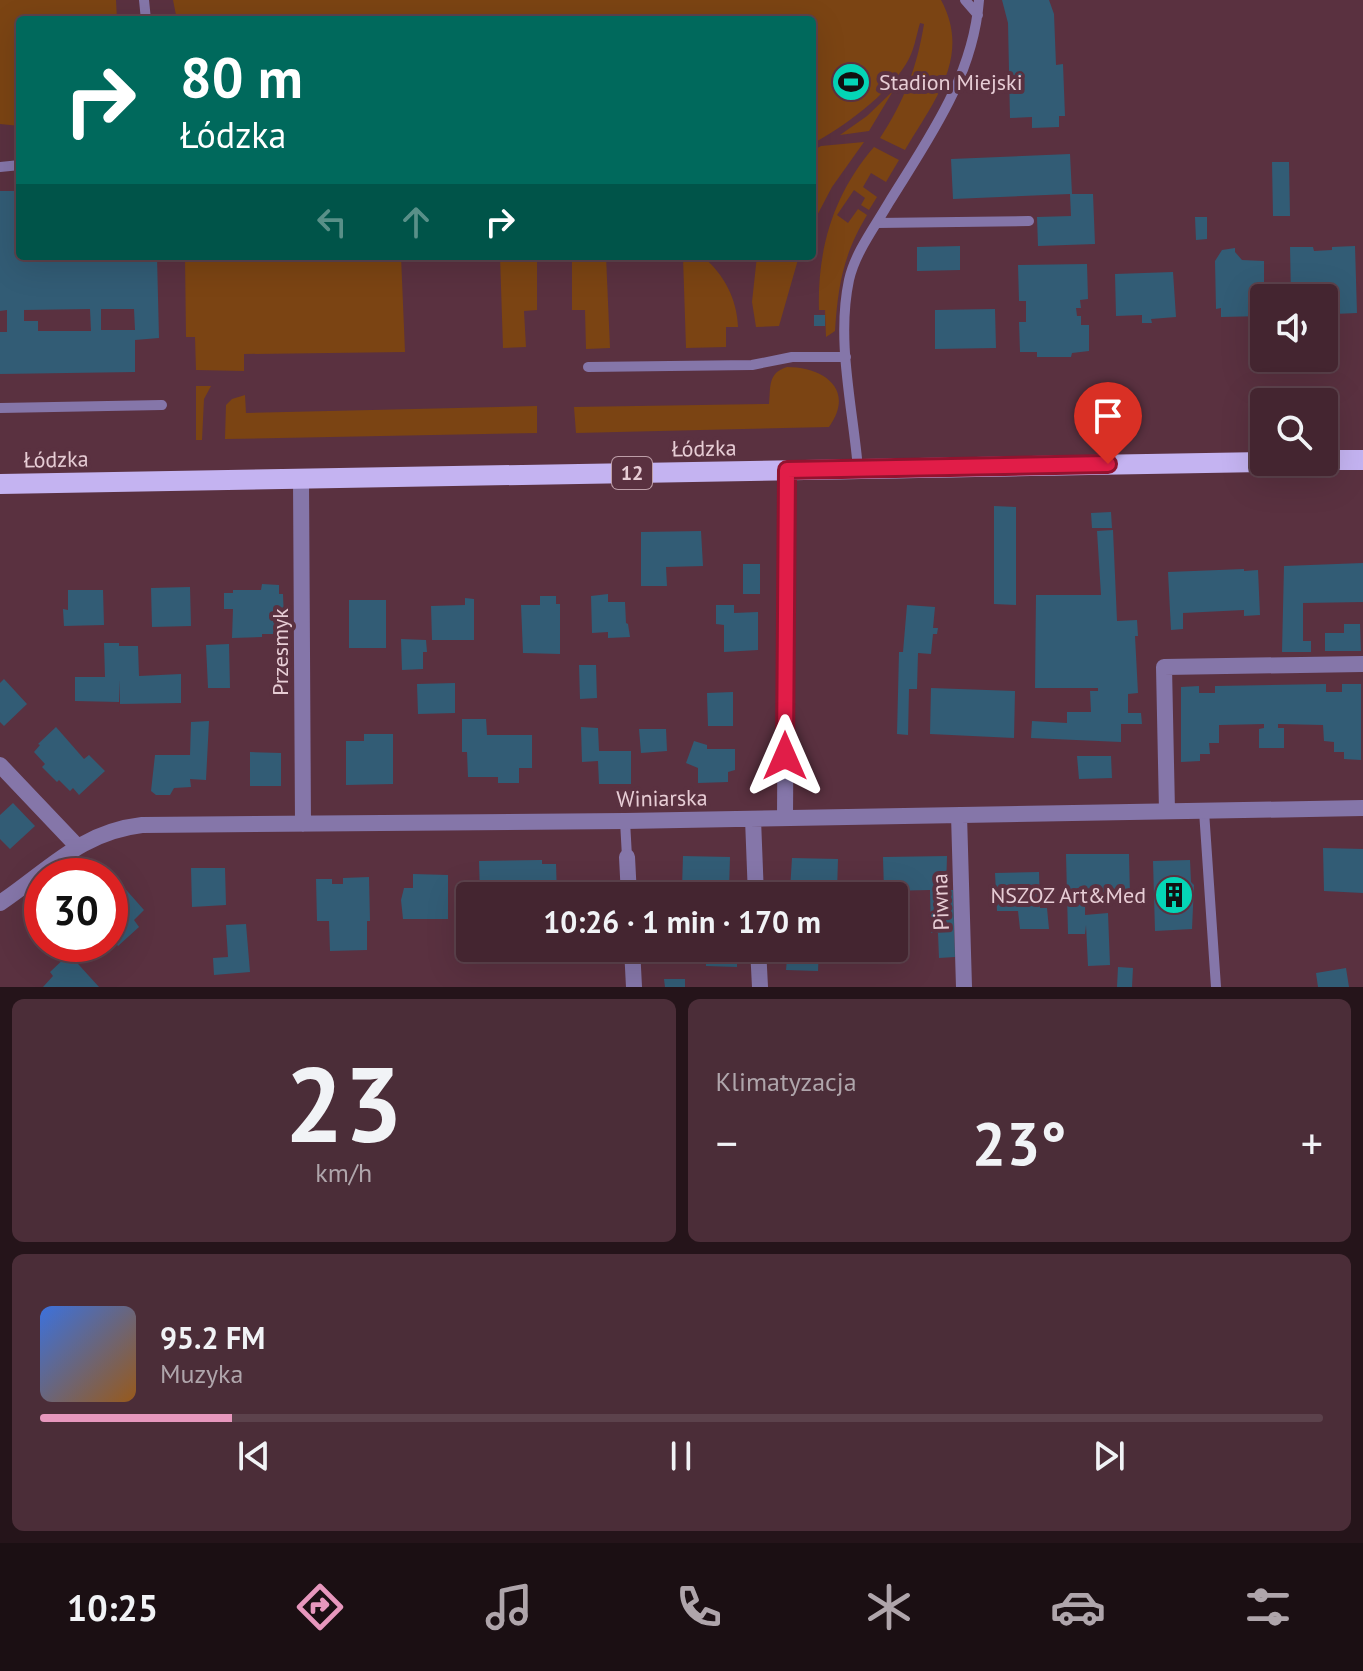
<!DOCTYPE html>
<html lang="pl">
<meta charset="utf-8">
<style>
body{margin:0;font-family:"PT Sans",sans-serif;background:#4b2d38;color:#f1f3f6;height:100vh;display:flex;flex-direction:column;font-size:30px;white-space:nowrap}
*{box-sizing:border-box;margin:0}
p{font-size:26px;color:#afa5ab}
.icon{flex:none;width:44px;height:44px;fill:none;stroke:currentColor;stroke-width:2;stroke-linecap:round;stroke-linejoin:round}
.map{position:relative;height:987px;overflow:hidden}
.details{display:flex;flex-direction:column;gap:12px;padding:12px;background:#25141a;flex:1}
.details>*{flex:none}
.hud{position:absolute;left:16px;top:16px;width:800px;height:244px;border-radius:8px;box-shadow:0 8px 32px #0002,0 0 0 2px #5c424c;background:#00695c;color:#fff;overflow:hidden}
.fabs{position:absolute;left:1250px;top:284px;display:grid;gap:16px}
.fabs a{display:grid;place-items:center;width:88px;height:88px;border-radius:8px;background:#442530;box-shadow:0 8px 32px #0002,0 0 0 2px #5c424c;font-size:40px}
.speed{position:absolute;left:24px;top:858px;display:flex;gap:16px;font-size:40px;font-weight:700;text-align:center}
.speed>*{display:grid;place-content:center;width:104px;height:104px;border-radius:50%;background:#442530;box-shadow:0 8px 32px #0002,0 0 0 2px #5c424c;line-height:1}
.speed .limit{border:12px solid #d22;background:#fff;color:#111}
.pin{position:absolute;display:grid;place-items:center;width:68px;height:68px;color:#fff;margin:-82px -34px;border-radius:50% 50% 50% 0;rotate:-45deg;box-shadow:0 0 8px #0007}
.pin .icon{rotate:45deg}
.me{position:absolute;width:88px;margin:-44px;rotate:0deg;stroke-linejoin:round;filter:drop-shadow(0 0 6px #0008)}
.turn{display:flex;align-items:center;gap:28px;height:168px;padding:0 32px;font-size:36px}
.turn .icon{width:104px;height:104px;stroke-width:2.5}
.turn b{display:block;font-size:56px;line-height:68px}
.lanes{display:flex;align-items:center;height:76px;padding:0 32px;background:#0003;justify-content:center;gap:40px;direction:ltr}
.lanes .off{opacity:.35}
.big{font-size:60px;font-weight:600;line-height:1.1}
.details .tile{flex:1;display:flex;flex-direction:column;justify-content:center;gap:12px;min-width:0;padding:0 28px;border-radius:12px;background:#4b2d38}
.details .dial{align-items:center;gap:0}
.dial b{font-size:104px;line-height:1}
.song{display:flex;align-items:center;gap:24px}
.cover{width:96px;height:96px;border-radius:12px;background:linear-gradient(135deg,hsl(220 70% 55%),hsl(30 70% 35%))}
.played{height:8px;border-radius:4px;background:linear-gradient(90deg,#e797bd 15%,#5c424c 15%)}
.keys{display:flex;justify-content:space-around;direction:ltr}
.heat{display:flex;justify-content:space-between;align-items:center;font-size:44px;direction:ltr}
.details .tiles{flex:1;display:grid;gap:12px;grid-template-columns:1fr 1fr}
.tile:last-child{grid-column:span 2}
.trip{position:absolute;left:456px;top:882px;width:452px;height:80px;border-radius:8px;background:#442530;box-shadow:0 8px 32px #0002,0 0 0 2px #5c424c;font-weight:600;line-height:80px;text-align:center}
.dock{display:flex;height:128px;justify-content:space-around;align-items:center;background:#1b0f13;color:#afa5ab}
.dock .icon{width:56px;height:56px}
.dock .active{color:#e797bd}
.dock b{font-size:36px;color:#f1f3f6}
.map>svg:first-child{display:block}
.green{fill:#7b4413}
.building{fill:#325c75;fill-rule:evenodd}
.lines{fill:none;stroke-linecap:round;stroke-linejoin:round}
.lane{stroke:#8576a9;stroke-width:10}
.street{stroke:#8576a9;stroke-width:16}
.primary{stroke:#c4b3f1;stroke-width:20}
.route-casing{stroke:#92132f;stroke-width:20}
.route{stroke:#e11d48;stroke-width:14}
.labels{text-anchor:middle;stroke-width:8;stroke-linejoin:round;paint-order:stroke}
.shield{fill:#5a3140;stroke:#bd9ea8;stroke-width:2}
.shield-label{font-size:20px;font-weight:bold;fill:#e7cdd5}
.poi-label{font-size:22px;fill:#e7cdd5;stroke:#5a3140;text-anchor:start}
.street-label{font-size:22px;fill:#e7cdd5;stroke:#5a3140}
</style>
<div class="map">
<svg width="1363" height="987" viewBox="0 0 1363 987">
<rect width="100%" height="100%" fill="#5a3140"/>
<path class="green" d="M0,0H116L117,20H20V126L0,124Z
M173,0H941C972,57 933,102 905,150L880,138C904,102 917,67 924,24L920,23C916,36 914,52 906,64C886,96 845,126 812,144V20H177Z
M893,91L869,131L840,135L867,116Z
M864,142L832,187L812,225V151L821,146Z
M874,147L899,160L886,182L871,173L863,187L877,197L869,210L861,205L865,198L854,190L837,215L848,223L858,209L867,215C843,255 838,286 835,331L826,337L825,310H819C817,249 834,193 874,147Z
M185,256H401L405,352L244,354V371L196,370L195,337H186Z
M500,256H537V310L524,311L526,347L503,348Z
M572,256H606L610,348L586,349L585,310H572Z
M702,256C724,274 737,299 738,327H726V347L686,348L683,257Z
M757,256H799L779,326L756,327L752,302Z
M787,367C823,367 856,389 829,427L576,433L574,407L769,404C771,388 767,373 787,367Z
M196,386H211L204,399L202,440H196Z
M245,395L246,413L537,406V433L225,439L226,405L232,399Z"/>
<path class="building" d="M1002,0H1049L1054,14L1056,65L1063,64L1065,116H1059V127L1032,128V117L1010,118L1008,23Z
M1070,154L1072,194H1093L1095,244L1038,246L1037,217L1071,216L1070,194L953,199L951,159Z
M1272,162H1289L1290,216H1273Z
M0,191H20V256H157L159,338L135,340V372L0,374V332H7V310L0,311ZM90,309L91,331H38V321H24V310ZM101,309H134L135,330H101Z
M1195,217H1207V239L1196,240Z
M960,246V270L917,271V247Z
M1355,246L1357,313L1334,314L1333,310L1324,311V298H1291L1290,247H1313L1314,251L1332,250V247Z
M1235,248V252L1242,260L1264,261V316L1221,317V308L1216,309L1215,261L1222,250Z
M1087,264L1088,299L1080,300L1081,308H1076L1077,316H1081V325H1089V351L1072,353L1071,357H1037V352H1020L1019,322H1026V301H1019L1018,265Z
M1173,272L1176,317L1151,319L1152,323H1142V315L1116,316L1115,274Z
M995,309L996,348L935,349V310Z
M814,315H825V326H814Z
M994,506L1016,507V605L994,604Z
M1111,512L1112,528H1092L1091,513Z
M1113,530L1117,621L1137,620L1138,636H1135L1138,693L1128,694V713H1141L1142,724H1121V742L1031,738L1032,721L1067,723V712H1091L1090,691H1098V688H1035L1036,595H1101L1097,531Z
M701,531L703,566L666,567L667,586H641V532Z
M1363,563V602L1303,603V641H1311V652H1282L1284,566Z
M743,564H760V594H743Z
M1244,569V571L1258,570L1260,615L1244,616V610L1183,613V629L1171,630L1168,572Z
M262,584L279,585V594H283L284,620L280,621L279,634H262V637L232,638L233,609H224V593H233V590H261Z
M190,587L191,626L152,627L151,588Z
M68,590H103L104,625L64,626L63,609L68,610Z
M608,594V602H625L626,623L628,624L630,637L608,638V632L592,633L591,596Z
M540,596H556V604H560V654L523,653L521,605H540Z
M465,598L474,599V640H432L431,606L465,605Z
M349,600H386V648H349Z
M716,605H734V613L758,612V650L724,652V625L716,624Z
M907,605L935,607L933,628H938L937,634H933L931,654L918,653L917,689H909L908,735L897,734L899,652H903Z
M1344,624H1360L1361,651H1325V633H1344Z
M401,639L426,640L427,652H423V669L402,670Z
M104,643H119V646H138L139,676L181,674V703L120,704V680L119,702L75,701V677H105Z
M229,644L230,688H208L206,645Z
M579,665H596L597,698L580,699Z
M4,679L27,704L4,726L0,722V683Z
M455,683V713L418,714L417,684Z
M1326,684V692H1342V684H1361V760L1344,759V752H1334V742L1324,741L1323,725L1278,724V728H1284V748H1259V729L1264,728V724L1219,725V743H1209L1210,754H1200V761L1181,762V687L1199,686V693H1215V686Z
M931,688L1015,691L1014,738L930,734Z
M733,692V726H708L707,693Z
M462,719H486L487,735H532V768H519V783H498V777H468L467,752H462Z
M209,721L206,780L190,779L191,787L174,788L170,795H156L151,791L155,755H190L191,722Z
M56,727L84,759L89,755L105,771L79,795L73,788L70,791L59,780L57,782L42,767L45,764L34,752L40,745L38,744Z
M581,727L598,728L599,751H631V784H599L598,761L582,762Z
M639,729H666L667,751L641,753Z
M364,734H393V784L346,785V741H364Z
M694,741L707,745V749H735V770L728,772V782L698,783V768L686,763Z
M250,752L281,753V786H250Z
M1077,756H1111L1112,778L1079,779Z
M13,803L35,826L10,849L0,839V815Z
M1323,848L1363,849V893L1324,891Z
M1066,854H1129L1130,896L1085,897V915L1108,913L1110,965L1088,966L1086,925L1085,934H1068Z
M683,856L730,857L729,890L682,888Z
M947,856L946,890H953L955,957L939,958L938,933H931L930,890L884,891L883,857Z
M792,858L838,859L837,892L790,890Z
M542,860V864H556L557,896H480L479,861Z
M1190,860L1191,882L1194,885L1192,929L1155,931L1153,861Z
M191,868H225L226,905L192,907Z
M1039,872L1040,908H1047L1049,929H1020L1018,911H997L995,873Z
M413,874L448,875V919H403L401,900L404,888H413Z
M369,877L370,921H367V950L330,951L329,921H317L316,879H332V884H343V878Z
M121,884L144,910L134,920L139,927L118,946L112,939L110,941V893Z
M246,924L250,972L214,975L213,958L228,957L226,925Z
M706,948H737V967L706,966Z
M788,948H819L818,971L786,970Z
M69,954L99,987H43L53,976L50,972Z
M1118,967L1133,968L1132,987H1117Z
M1346,968L1349,987H1318L1316,973Z
M664,979H685V987H665Z"/>
<g class="lines">
<path class="lane" d="M144,0L146,20
M965,0L978,15
M0,167L20,165
M877,223L1029,221
M588,367L752,365L792,357H846
M0,408L162,405
M858,469C853,408 836,341 849,280C855,253 874,228 888,204C928,139 973,78 979,0
M1204,811L1216,987
M625,821L627,857"/>
<path class="street" d="M301,479L303,824
M0,765L77,846
M1167,811L1164,667L1363,664
M959,815L964,987
M785,818L787,470
M753,819L756,896
M627,857L629,896
M0,903C49,870 81,832 142,825L625,821L1363,808
M632,948L634,987
M758,948L760,987"/>
<path class="primary" d="M1324,460H1363
M0,484L1264,462"/>
</g>
<g class="lines">
<g class="route-casing">
<path id="route" d="M785,756L787,470L1108,464"/>
</g>
<use href="#route" class="route"/>
</g>
<defs>
<g id="stadium-disc" transform="scale(2)"><circle r="9.5" fill="#04d5b6" stroke="#5a3140"/><path d="M0-5a6.5 5 0 1 0 0 10a6.5 5 0 1 0 0-10ZM-3.5-1.8h7v3.6h-7Z" fill="#111"/></g>
<g id="building-disc" transform="scale(2)"><circle r="9.5" fill="#04d5b6" stroke="#5a3140"/><path d="M-4-6H4V6H1V3H-1V6H-4ZM-2.5-4.3h1.7v1.8h-1.7ZM.8-4.3h1.7v1.8H.8ZM-2.5-1h1.7V.8h-1.7ZM.8-1h1.7V.8H.8Z" fill="#111"/></g>
</defs>
<g fill-rule="evenodd">
<use href="#stadium-disc" x="851" y="82"/>
<use href="#building-disc" x="1174" y="895"/>
</g>
<g class="labels">
<rect class="shield" x="612" y="457" width="40" height="32" rx="6"/>
<g class="shield-label">
<text x="632" y="480">12</text>
</g>
<g class="poi-label">
<text x="879" y="90">Stadion Miejski</text>
<text x="1146" y="903" text-anchor="end">NSZOZ Art&amp;Med</text>
</g>
<g class="street-label">
<text transform="translate(704 448) rotate(-1)" y="8">Łódzka</text>
<text transform="translate(56 459) rotate(-1)" y="8">Łódzka</text>
<text transform="translate(280 652) rotate(-90)" y="8">Przesmyk</text>
<text transform="translate(662 798) rotate(-1)" y="8">Winiarska</text>
<text transform="translate(940 902) rotate(-92)" y="8">Piwna</text>
</g>
</g>
</svg>
<div class="fabs">
<a><svg class="icon" aria-label="sound" viewBox="0 0 24 24"><path d="M4 9h4l5-4v14l-5-4H4zM17 9q2 3 0 6"/></svg></a>
<a><svg class="icon" aria-label="search" viewBox="0 0 24 24"><circle cx="10" cy="10" r="6"/><path d="M15 15l6 6"/></svg></a>
</div>
<div class="speed"><div class="limit">30</div></div>
<div class="pin" style="left:1108px;top:464px;background:#d93025"><svg class="icon" aria-label="arrive" viewBox="0 0 24 24"><path d="M6 21V4h12l-3 4 3 4H6"/></svg></div>
<svg class="me" style="left:785px;top:756px" viewBox="-20 -20 40 40"><path d="M0-17L14 15 0 8-14 15z" fill="#e11d48" stroke="#fff" stroke-width="4"/></svg>
<div class="trip">10:26 · 1 min · 170 m</div>
<div class="hud">
<div class="turn"><svg class="icon" aria-label="right" viewBox="0 0 24 24"><path d="M7 20v-9h11M14 6l5 5-5 5"/></svg><div><b>80 m</b>Łódzka</div></div>
<div class="lanes"><svg class="icon off" aria-label="left" viewBox="0 0 24 24"><path d="M17 20v-9H6M10 6l-5 5 5 5"/></svg><svg class="icon off" aria-label="ahead" viewBox="0 0 24 24"><path d="M12 20V5M6 11l6-6 6 6"/></svg><svg class="icon" aria-label="right" viewBox="0 0 24 24"><path d="M7 20v-9h11M14 6l5 5-5 5"/></svg></div>
</div>
</div>
<section class="details">
<div class="tiles">
<div class="tile dial"><b>23</b><p>km/h</p></div>
<div class="tile"><p>Klimatyzacja</p>
<div class="heat"><a>−</a><b class="big">23°</b><a>+</a></div>
</div>
<div class="tile">
<div class="song"><i class="cover"></i><div><b>95.2 FM</b><p>Muzyka</p></div></div>
<div class="played"></div>
<div class="keys"><svg class="icon" aria-label="previous" viewBox="0 0 24 24"><path d="M18 5L8 12l10 7zM5 5v14"/></svg><svg class="icon" aria-label="pause" viewBox="0 0 24 24"><path d="M8 5v14M16 5v14"/></svg><svg class="icon" aria-label="next" viewBox="0 0 24 24"><path d="M6 5l10 7-10 7zM19 5v14"/></svg></div>
</div>
</div>
</section>
<nav class="dock">
<b>10:25</b>
<svg class="icon active" aria-label="directions" viewBox="0 0 24 24"><path d="M12 3l9 9-9 9-9-9zM9 14v-3h6M13 9l2 2-2 2"/></svg>
<svg class="icon" aria-label="music" viewBox="0 0 24 24"><path d="M9 18V5l10-2v13"/><circle cx="6" cy="18" r="3"/><circle cx="16" cy="16" r="3"/></svg>
<svg class="icon" aria-label="phone" viewBox="0 0 24 24"><path d="M5 4h4l2 5-3 2q2 4 5 5l2-3 5 2v4C11 20 4 13 5 4z"/></svg>
<svg class="icon" aria-label="climate" viewBox="0 0 24 24"><path d="M12 3v18M4 7l16 10M4 17L20 7"/></svg>
<svg class="icon" aria-label="car" viewBox="0 0 24 24"><path d="M5 17H2v-5l4-1 3-4h7l3 4 3 1v5h-3M9 17h6M6 11h13"/><circle cx="7" cy="17" r="2"/><circle cx="17" cy="17" r="2"/></svg>
<svg class="icon" aria-label="filters" viewBox="0 0 24 24"><path d="M4 7h16M4 17h16"/><circle cx="9" cy="7" r="2"/><circle cx="15" cy="17" r="2"/></svg>
</nav>
